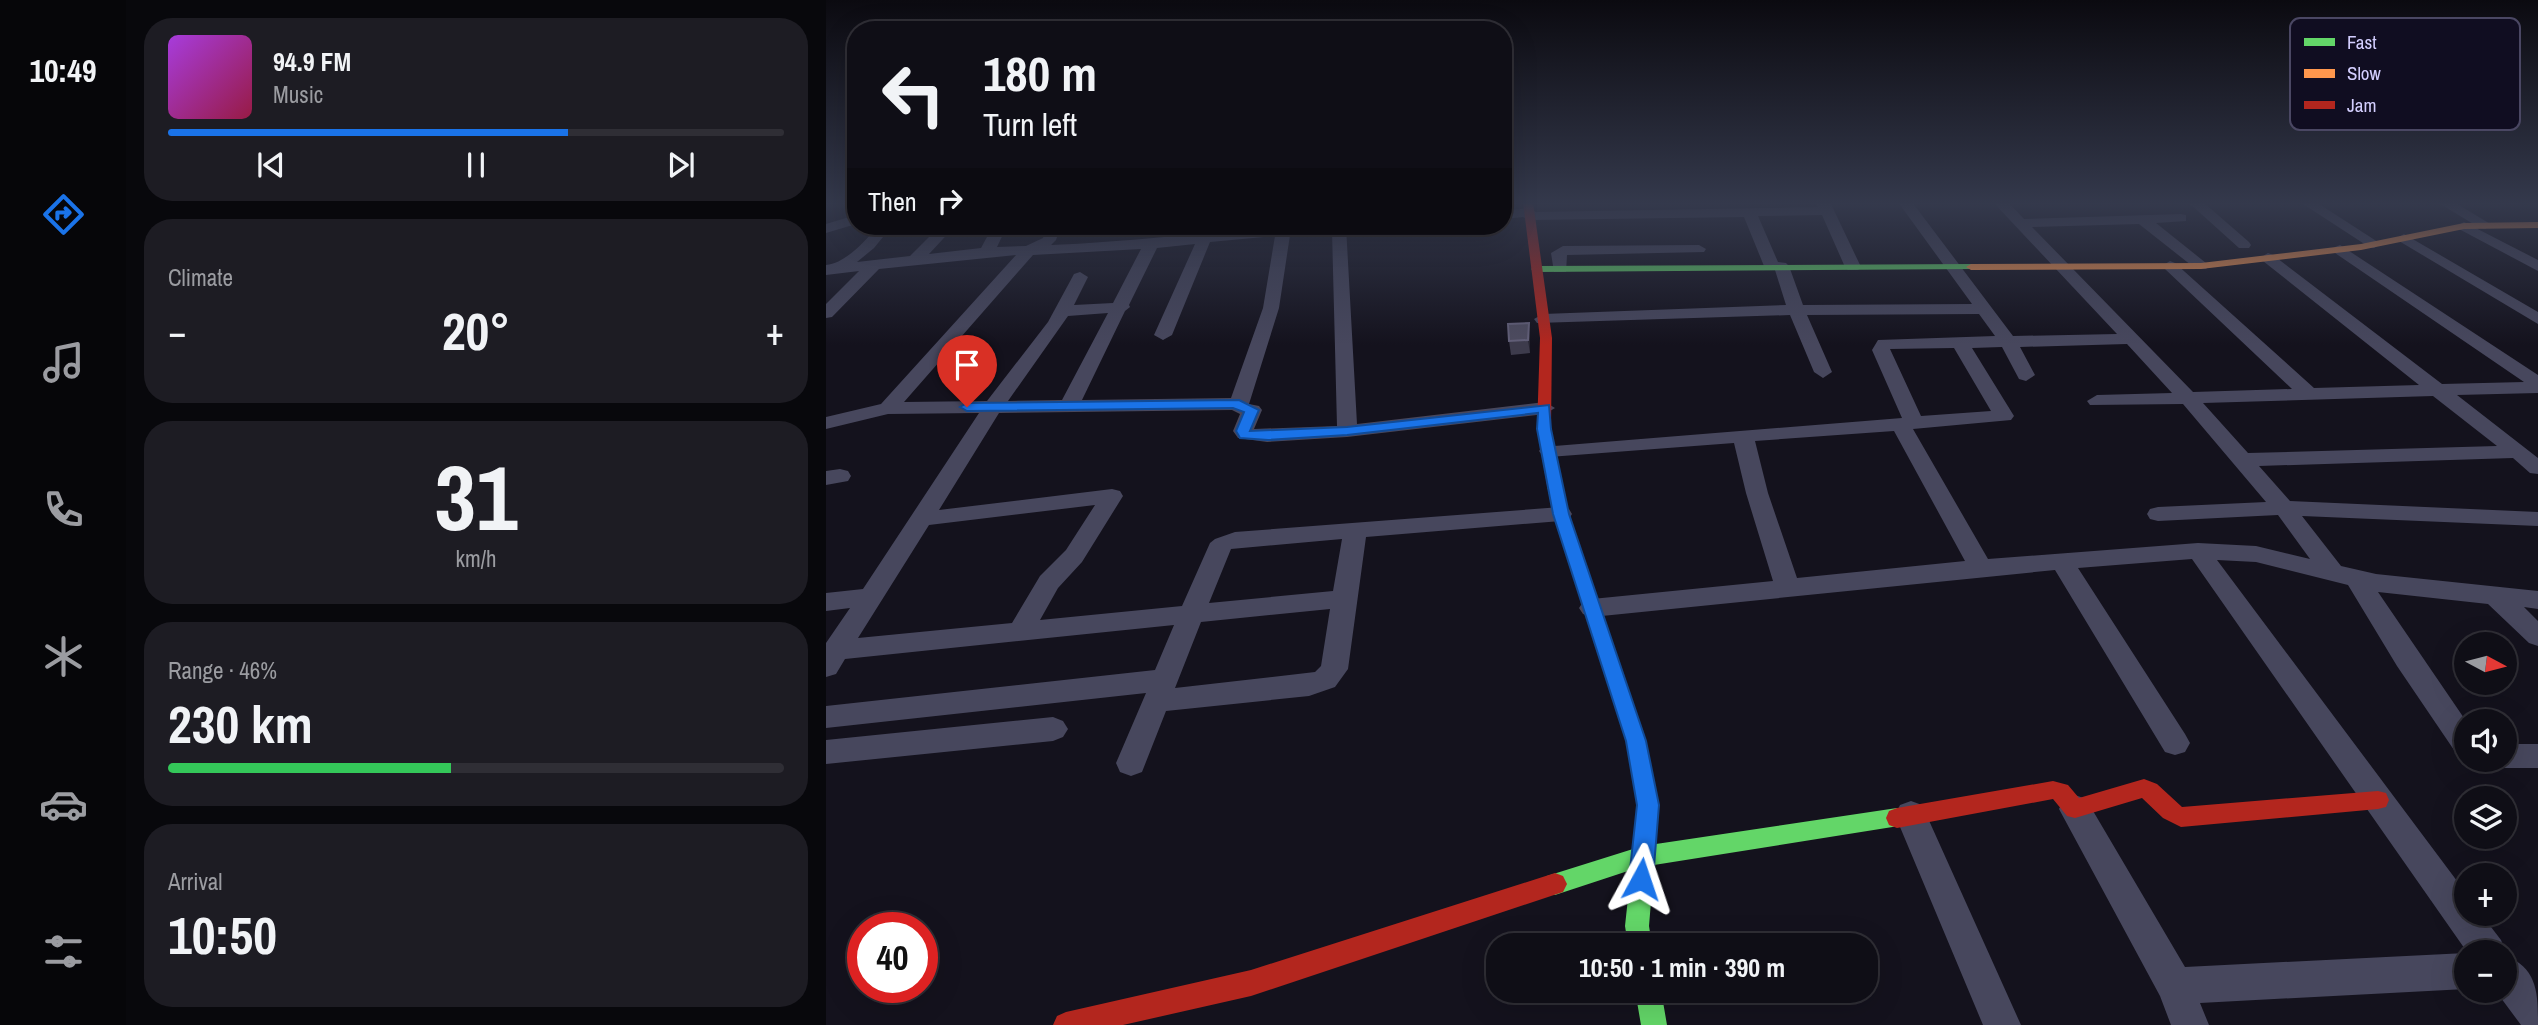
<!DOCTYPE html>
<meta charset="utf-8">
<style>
body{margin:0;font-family:"Archivo Narrow",sans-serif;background:#1d1c23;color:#f1f3f6;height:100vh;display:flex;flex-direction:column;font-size:26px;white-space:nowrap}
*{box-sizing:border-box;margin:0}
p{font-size:23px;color:#9b9ca1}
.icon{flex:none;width:38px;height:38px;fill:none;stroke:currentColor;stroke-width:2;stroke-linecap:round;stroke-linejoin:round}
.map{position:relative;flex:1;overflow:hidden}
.details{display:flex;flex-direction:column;gap:18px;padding:18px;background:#08080c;width:700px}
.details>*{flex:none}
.top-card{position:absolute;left:21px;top:21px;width:665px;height:214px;border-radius:28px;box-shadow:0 7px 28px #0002,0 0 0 2px #2f2e35;background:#0f0e16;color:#f1f3f6;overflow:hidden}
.needle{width:46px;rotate:97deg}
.tools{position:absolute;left:1628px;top:632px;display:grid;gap:14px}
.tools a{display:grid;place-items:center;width:63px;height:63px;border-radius:50%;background:#0f0e16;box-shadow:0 7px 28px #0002,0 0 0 2px #2f2e35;font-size:35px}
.speed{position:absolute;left:21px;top:912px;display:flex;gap:14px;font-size:35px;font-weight:700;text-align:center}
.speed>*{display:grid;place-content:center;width:91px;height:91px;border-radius:50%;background:#0f0e16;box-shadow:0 7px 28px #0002,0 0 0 2px #2f2e35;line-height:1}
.speed .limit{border:10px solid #d22;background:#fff;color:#111}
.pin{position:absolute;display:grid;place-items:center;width:60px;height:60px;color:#fff;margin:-72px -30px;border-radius:50% 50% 50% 0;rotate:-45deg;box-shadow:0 0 7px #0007}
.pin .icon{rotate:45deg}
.me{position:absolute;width:77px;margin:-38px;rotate:5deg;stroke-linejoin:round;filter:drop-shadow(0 0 5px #0008)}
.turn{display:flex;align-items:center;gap:24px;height:147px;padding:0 21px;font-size:32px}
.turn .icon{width:91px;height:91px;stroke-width:2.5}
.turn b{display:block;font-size:49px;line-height:60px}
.then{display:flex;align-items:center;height:66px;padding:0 21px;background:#0003;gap:14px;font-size:26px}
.big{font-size:52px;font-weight:700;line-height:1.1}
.details .tile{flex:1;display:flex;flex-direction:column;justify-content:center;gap:10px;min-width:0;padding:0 24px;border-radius:28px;background:#1d1c23}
.details .dial{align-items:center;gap:0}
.dial b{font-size:91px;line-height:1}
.song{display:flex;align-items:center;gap:21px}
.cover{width:84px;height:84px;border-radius:10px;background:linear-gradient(135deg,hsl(280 70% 55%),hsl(340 70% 35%))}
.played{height:7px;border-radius:4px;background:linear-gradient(90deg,#1a73e8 65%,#2f2e35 65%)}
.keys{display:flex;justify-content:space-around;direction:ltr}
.heat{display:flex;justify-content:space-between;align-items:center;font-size:38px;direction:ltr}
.charge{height:10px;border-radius:5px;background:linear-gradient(90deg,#34c759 46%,#2f2e35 0)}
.trip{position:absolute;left:660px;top:933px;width:392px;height:70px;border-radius:28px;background:#0f0e16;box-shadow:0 7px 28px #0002,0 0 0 2px #2f2e35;font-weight:700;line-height:70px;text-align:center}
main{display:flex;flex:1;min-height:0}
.dock{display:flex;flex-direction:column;width:126px;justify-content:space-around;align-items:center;background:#060609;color:#9b9ca1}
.dock .icon{width:49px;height:49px}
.dock .selected{color:#1a73e8}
.dock b{font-size:32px;color:#f1f3f6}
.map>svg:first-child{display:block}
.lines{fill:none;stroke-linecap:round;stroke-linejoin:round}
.street{fill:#47475d;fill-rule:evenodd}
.fast{fill:#63d668;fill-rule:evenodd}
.slow{fill:#ff974d;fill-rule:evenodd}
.jam{fill:#b3261e;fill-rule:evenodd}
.wall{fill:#3d3b4c}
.shaded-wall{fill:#262431}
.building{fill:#4d4b5f;stroke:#625f78;stroke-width:2}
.route{fill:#1a73e8;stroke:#114b97;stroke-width:2}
.key{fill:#100d21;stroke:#4a4763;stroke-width:2}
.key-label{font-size:19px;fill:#d3cefe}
</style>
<main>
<nav class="dock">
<b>10:49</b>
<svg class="icon selected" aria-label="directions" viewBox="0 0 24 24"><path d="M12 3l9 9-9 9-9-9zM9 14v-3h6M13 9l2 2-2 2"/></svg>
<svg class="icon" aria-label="music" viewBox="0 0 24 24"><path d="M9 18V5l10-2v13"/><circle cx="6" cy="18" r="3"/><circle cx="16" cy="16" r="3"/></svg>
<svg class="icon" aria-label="phone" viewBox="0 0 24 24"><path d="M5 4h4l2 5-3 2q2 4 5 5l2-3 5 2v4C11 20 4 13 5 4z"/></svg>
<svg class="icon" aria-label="climate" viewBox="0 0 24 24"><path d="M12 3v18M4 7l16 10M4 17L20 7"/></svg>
<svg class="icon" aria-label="car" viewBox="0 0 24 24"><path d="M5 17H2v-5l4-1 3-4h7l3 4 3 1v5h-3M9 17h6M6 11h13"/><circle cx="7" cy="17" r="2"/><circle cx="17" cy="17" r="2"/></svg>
<svg class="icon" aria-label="filters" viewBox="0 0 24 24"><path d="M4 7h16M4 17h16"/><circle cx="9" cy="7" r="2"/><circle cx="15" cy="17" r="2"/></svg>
</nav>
<section class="details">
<div class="tile">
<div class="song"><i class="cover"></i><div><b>94.9 FM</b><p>Music</p></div></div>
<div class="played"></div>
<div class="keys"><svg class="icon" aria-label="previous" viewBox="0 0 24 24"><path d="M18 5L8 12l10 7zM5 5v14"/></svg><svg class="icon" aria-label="pause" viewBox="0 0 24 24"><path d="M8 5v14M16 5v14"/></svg><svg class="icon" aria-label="next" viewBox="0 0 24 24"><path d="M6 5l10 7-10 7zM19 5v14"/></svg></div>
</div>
<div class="tile"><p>Climate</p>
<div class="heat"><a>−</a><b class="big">20°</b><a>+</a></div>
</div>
<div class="tile dial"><b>31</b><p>km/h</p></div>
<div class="tile"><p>Range · 46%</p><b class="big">230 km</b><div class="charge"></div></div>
<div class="tile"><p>Arrival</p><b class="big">10:50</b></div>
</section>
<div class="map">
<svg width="1712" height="1025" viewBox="0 0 1712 1025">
<rect width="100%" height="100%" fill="#14121d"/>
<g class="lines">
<path class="street" d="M990,202H1004L1035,267L1032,270H1022L1019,267L996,215L932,216L952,262L960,263L963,266L977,305L1146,304L1072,202H1086L1187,336L1291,334L1167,202H1182L1198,219L1355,214L1360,215V221L1330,223L1380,263L1383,266L1380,269H1370L1313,224L1206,227L1367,392L1466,389L1339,269L1336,266L1344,261L1349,263L1488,388L1593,385L1437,261L1434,258L1442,253L1447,255L1616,384L1698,382L1509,253L1506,250L1509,247L1514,245L1712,375V393L1631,395L1712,458V474L1704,473L1687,458L1433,466L1464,501L1712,512V526L1476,516L1515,566L1550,574L1712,591V609L1698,607L1712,621V646L1703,643L1662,604L1552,592L1640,721V756L1630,753L1571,666L1522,585L1430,562L1391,560L1640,893V914H1655L1675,940L1680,952L1679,955C1712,969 1712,993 1712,1025H1695L1669,990H1678V952H1641L1366,559L1252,568L1359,734L1364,743L1359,752L1349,755L1339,752L1229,570L766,617L757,614L753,608L757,602L766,599L947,581L920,493L908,443L723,457L716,455L713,451L716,447L1076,418L1046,350L1052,340L1169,336L1153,314L981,315L1006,372L997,378L988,372L964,315L711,323L708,319L717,314L960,305L949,270L941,269L938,266L918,217L703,220L697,217L677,219V211L703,208L710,212L992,207ZM1301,344L1346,393L1271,395L1261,401L1264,405L1357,404L1440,502L1332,507L1324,509L1321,514L1324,519L1332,521L1452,515L1484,559L1430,546L1372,543L1162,559L1087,429L1185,420L1188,416L1146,348L1176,347L1193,379L1200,381L1209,375L1194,347ZM1128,348L1165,411L1095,416L1064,349ZM1607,396L1671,446L1422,453L1377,403ZM1068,431L1139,561L971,578L942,493L929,441Z
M1362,202H1377L1423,242L1425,245L1423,248H1413Z
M1474,202H1490L1555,244L1548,248L1543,247Z
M1611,202H1628L1666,225L1659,229L1654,228Z
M30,215V224L0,233V224Z
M1638,222L1712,260V271L1633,229L1631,226Z
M52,226H66L48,248L31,262L84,256L114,226H129L103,254L155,248L167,226H181L171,247L200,246L217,238L221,226H235L230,240L225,245C323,241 421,226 520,226L531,424L719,402L729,408L719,414L521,437L441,442L412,438L407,431L414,414L406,410L173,413L113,510L286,489L294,491L297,496L256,562L232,588L214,620L356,606L384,543L389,539L409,532L735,507L743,509L746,514L743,519L735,521L540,537L522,669L509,687L483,696L340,711L316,772L305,776L294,772L290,763L320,693L0,728V706L329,670L348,625L19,659L10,674L0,677V643L24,608L0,611V593L37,589L153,413L62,414L0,429V417L55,404L190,255L53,269L6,317L0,318V304L33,271L0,275V265C20,263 39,241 52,226ZM506,231L511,426L428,429L436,410L433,406L423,404L453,308L464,235ZM449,236L437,308L405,398L256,400L299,311L304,307L303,305L331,248L369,244L328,335L337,340L346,335L384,242ZM315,249L287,303L248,305L262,277L254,272L248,274L222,322L161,401L78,402L207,255ZM282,313L236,400L182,401L242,316ZM269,505L240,550L214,576L186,623L32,638L103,525ZM516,539L507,591L383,603L405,549ZM504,609L495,666L489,672L349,688L375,622Z
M1578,234L1712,312V324L1573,241L1571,238Z
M873,245L880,249L878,252L741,255L740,272H728L725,253L737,246Z
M14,469L22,471L25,476L22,481L0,485V471Z
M227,717L237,721L242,729L237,737L227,741L0,764V740Z
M1678,744H1712V768H1678L1667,765L1665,760H1678Z
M1249,795L1260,799L1359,967L1640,953V989L1374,1003L1383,1025H1345L1334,996L1233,809L1238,799Z
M1085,801L1096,805L1195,1025H1157L1069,815L1074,805Z"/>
<path class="fast" d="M1145,264L1149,265V269L710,272L705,269L710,266Z
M729,480L737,485L743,514L820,741L833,805L830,844L1071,808L1079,811L1082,818L1079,825L828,865L823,926L826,945H802L799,926L805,870L729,895L721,892L717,884L721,876L807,849L811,805L800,741L727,514L721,485Z
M809,990H835L841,1025H815Z"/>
<path class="slow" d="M1712,222V228L1638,229L1535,250L1375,269L1145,270L1140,267L1145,264L1375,263L1535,244L1638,223Z"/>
<path class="jam" d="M697,202H707L726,338L725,429L737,485L729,490L721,485L711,429L714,338Z
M1318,779L1331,784L1356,807L1552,791L1560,793L1563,800L1560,807L1552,809L1355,827L1337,818L1316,798L1249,818L1241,816L1227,799L1071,828L1063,825L1060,818L1063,811L1071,808L1227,781L1242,785L1253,798Z
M729,873L737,876L741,884L737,892L425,996L297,1025H227L231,1016L240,1012L425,970Z"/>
</g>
<path class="wall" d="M704,336V353L685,355L683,341Z"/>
<path class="shaded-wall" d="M703,323L704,336V353L702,340Z"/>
<path class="building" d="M703,323L702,340L683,341L682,324Z"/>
<linearGradient id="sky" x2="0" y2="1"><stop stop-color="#0b0a10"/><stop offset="0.59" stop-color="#34394c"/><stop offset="1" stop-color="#34394c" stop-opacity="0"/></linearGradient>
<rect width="1712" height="345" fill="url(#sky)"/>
<path class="route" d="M413,400L433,410L424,431L521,427L723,405L725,429L743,514L820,741L833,805L827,879L823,887L815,890L807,887L803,879L811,805L800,741L727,514L711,429L712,413L521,435L442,440L414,438L410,431L418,412L407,408L141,411L134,407L141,403Z"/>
<rect x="1464" y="18" width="230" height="112" rx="10" class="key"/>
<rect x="1478" y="38" width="31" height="8" fill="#63d668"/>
<rect x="1478" y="69" width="31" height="9" fill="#ff974d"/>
<rect x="1478" y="101" width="31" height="8" fill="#b3261e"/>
<g class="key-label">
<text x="1521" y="49">Fast</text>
<text x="1521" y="80">Slow</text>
<text x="1521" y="112">Jam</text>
</g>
</svg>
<div class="tools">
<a><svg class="needle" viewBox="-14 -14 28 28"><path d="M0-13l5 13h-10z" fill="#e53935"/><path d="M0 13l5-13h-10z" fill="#9b9ca1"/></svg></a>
<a><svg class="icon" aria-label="sound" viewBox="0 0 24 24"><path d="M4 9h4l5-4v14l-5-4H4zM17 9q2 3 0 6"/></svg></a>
<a><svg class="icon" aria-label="layers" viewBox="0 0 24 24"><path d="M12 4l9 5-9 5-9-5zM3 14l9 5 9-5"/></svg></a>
<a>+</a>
<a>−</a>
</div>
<div class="speed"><div class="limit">40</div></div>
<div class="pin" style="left:141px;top:407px;background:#d93025"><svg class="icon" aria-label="arrive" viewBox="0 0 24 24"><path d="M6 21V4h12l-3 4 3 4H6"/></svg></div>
<svg class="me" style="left:815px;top:879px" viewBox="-20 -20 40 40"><path d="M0-17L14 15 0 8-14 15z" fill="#1a73e8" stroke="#fff" stroke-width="4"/></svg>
<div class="trip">10:50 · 1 min · 390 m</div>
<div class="top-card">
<div class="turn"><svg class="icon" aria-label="left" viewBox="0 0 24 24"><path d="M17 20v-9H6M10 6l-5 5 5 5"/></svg><div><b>180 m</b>Turn left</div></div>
<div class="then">Then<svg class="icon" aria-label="right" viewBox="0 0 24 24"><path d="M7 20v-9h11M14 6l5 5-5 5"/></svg></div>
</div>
</div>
</main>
